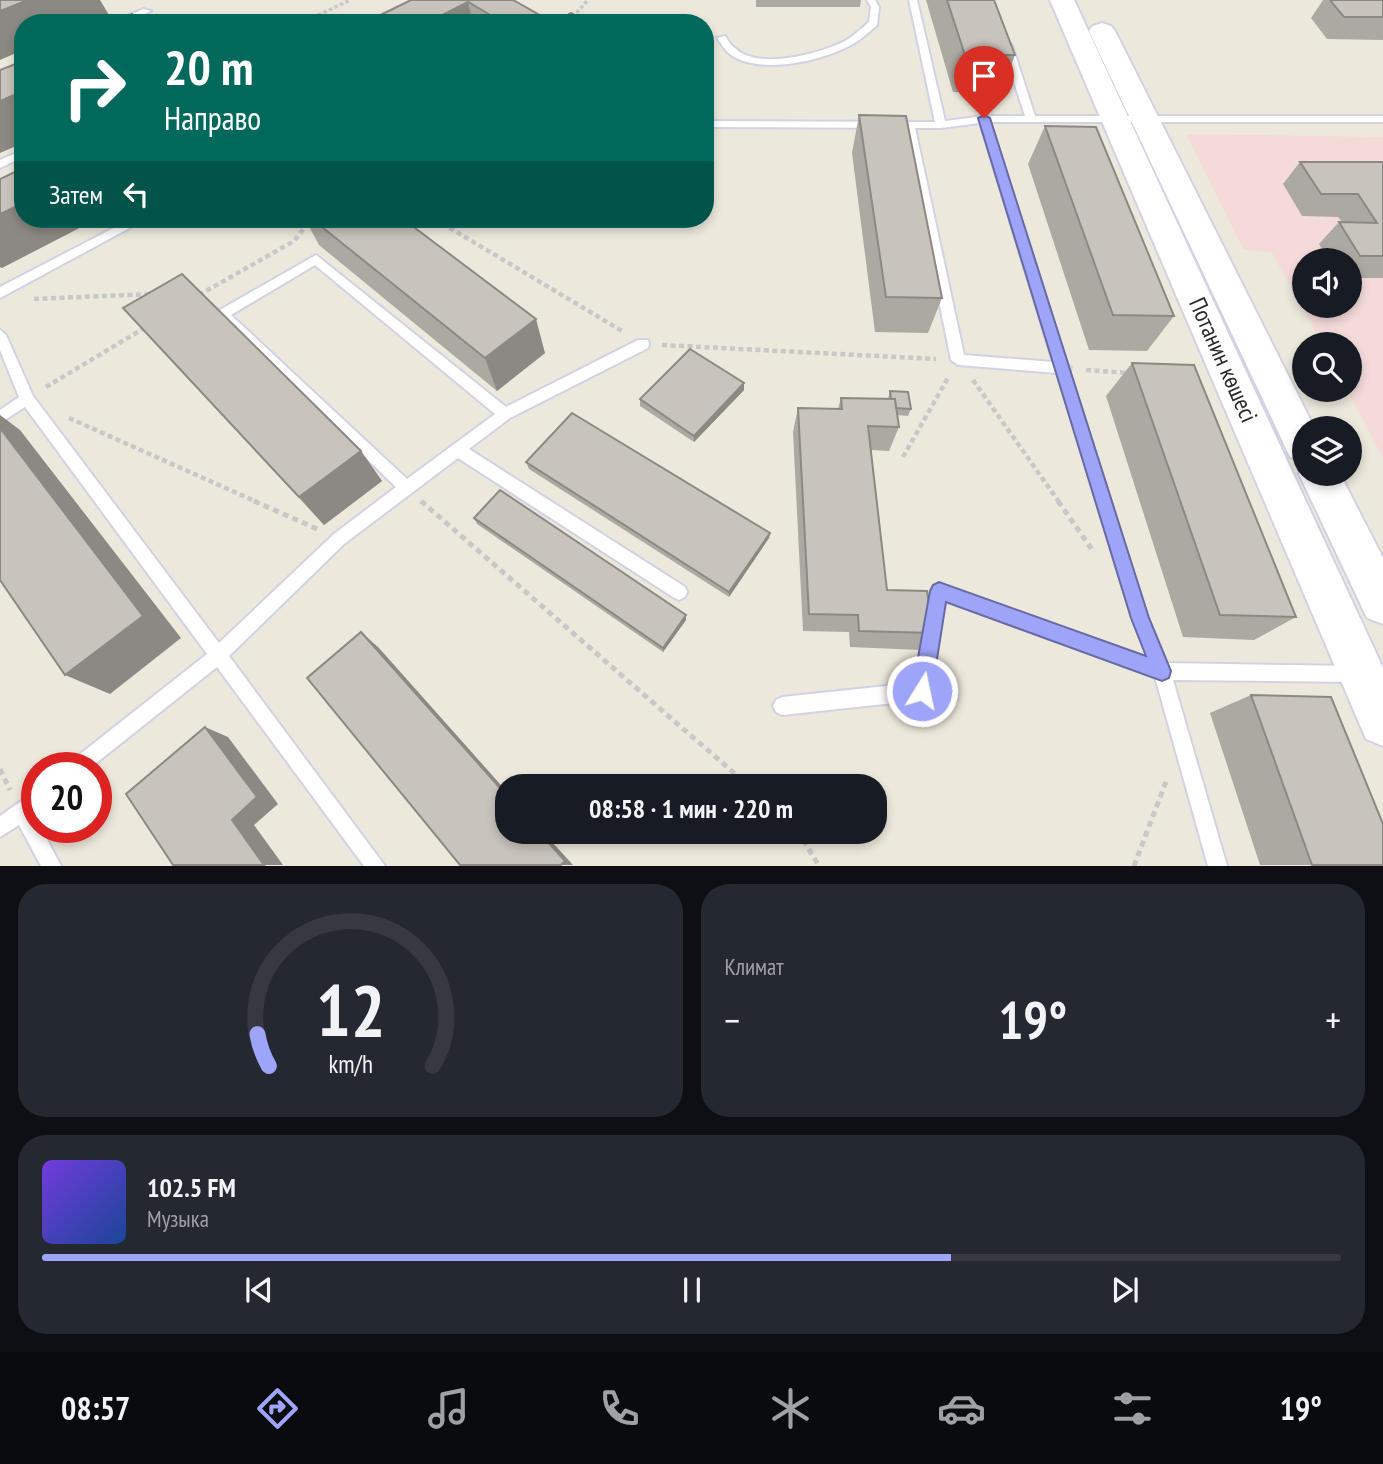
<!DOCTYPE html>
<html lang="ru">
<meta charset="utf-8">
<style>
body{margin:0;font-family:"PT Sans Narrow",sans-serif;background:#242831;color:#f1f3f6;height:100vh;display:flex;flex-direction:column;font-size:26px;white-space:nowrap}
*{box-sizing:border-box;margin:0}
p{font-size:23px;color:#9ea1a6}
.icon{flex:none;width:38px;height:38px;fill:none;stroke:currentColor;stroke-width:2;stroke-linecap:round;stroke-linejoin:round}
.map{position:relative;height:866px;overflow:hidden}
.panel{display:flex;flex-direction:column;gap:18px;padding:18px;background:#0d0f14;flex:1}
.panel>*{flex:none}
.banner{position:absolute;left:14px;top:14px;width:700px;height:214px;border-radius:28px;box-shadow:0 4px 10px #0003;background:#00695c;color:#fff;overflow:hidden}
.controls{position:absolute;left:1292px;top:248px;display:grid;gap:14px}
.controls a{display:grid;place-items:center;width:70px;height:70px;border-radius:50%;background:#171b24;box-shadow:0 4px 10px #0003;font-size:35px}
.speed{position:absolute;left:21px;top:752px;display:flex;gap:14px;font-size:35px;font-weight:700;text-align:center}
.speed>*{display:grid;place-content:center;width:91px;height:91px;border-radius:50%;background:#171b24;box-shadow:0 4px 10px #0003;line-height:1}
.speed .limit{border:10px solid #d22;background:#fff;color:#111}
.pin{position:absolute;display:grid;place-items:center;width:60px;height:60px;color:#fff;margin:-72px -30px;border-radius:50% 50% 50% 0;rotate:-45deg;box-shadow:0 0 7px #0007}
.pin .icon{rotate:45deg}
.me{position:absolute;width:77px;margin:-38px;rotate:10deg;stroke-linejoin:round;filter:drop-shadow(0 0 5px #0008)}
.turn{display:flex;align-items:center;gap:24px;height:147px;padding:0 35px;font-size:32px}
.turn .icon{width:91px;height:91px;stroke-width:2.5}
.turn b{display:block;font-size:49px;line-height:60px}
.then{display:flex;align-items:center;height:66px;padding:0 35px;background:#0003;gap:14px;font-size:26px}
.big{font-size:52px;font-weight:700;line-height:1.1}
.panel .widget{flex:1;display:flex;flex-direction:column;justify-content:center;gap:10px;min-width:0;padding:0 24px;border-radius:28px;background:#242831}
.panel .dial{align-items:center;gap:0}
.dial svg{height:182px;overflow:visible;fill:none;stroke:#363941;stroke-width:7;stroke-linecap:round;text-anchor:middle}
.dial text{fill:#f1f3f6;stroke:none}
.song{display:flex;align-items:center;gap:21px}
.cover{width:84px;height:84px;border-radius:10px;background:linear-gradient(135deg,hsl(260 70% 55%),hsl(220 70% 35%))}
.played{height:7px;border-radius:4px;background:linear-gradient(90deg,#9ea5f9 70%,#363941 70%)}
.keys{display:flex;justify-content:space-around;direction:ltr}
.heat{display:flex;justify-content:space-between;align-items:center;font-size:38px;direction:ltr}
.panel .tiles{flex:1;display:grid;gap:18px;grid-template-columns:1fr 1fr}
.widget:last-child{grid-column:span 2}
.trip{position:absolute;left:495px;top:774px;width:392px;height:70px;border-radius:28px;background:#171b24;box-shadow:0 4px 10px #0003;font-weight:700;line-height:70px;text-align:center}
.tabs{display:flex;height:112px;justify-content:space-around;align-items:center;background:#090b0e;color:#9ea1a6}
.tabs .icon{width:49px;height:49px}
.tabs .current{color:#9ea5f9}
.tabs b{font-size:32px;color:#f1f3f6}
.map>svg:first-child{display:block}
.medical{fill:#f4dbd9;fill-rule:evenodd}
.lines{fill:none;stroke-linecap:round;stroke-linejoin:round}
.service-casing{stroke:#d1d3e4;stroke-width:4}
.secondary-casing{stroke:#d1d3e4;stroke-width:4}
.path-far2{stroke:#c8c8c8;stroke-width:3.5;stroke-dasharray:3.5 2.5;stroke-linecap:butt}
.path-far1{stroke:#c8c8c8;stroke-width:4.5;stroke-dasharray:5 3.5;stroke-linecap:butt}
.path{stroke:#c8c8c8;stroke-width:5;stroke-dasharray:6 4.5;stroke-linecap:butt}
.service{fill:#fff;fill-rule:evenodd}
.secondary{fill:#fff;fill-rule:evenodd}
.wall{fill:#aca9a2}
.shaded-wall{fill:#8c8984}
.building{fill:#c8c4bc;stroke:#8c8984;stroke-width:2}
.route{fill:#9ea5f9;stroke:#676ba2;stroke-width:2}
.labels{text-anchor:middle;stroke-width:5;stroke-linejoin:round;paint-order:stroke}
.street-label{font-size:24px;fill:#2a2a2a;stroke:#fff}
</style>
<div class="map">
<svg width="1383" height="866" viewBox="0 0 1383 866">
<rect width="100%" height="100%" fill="#ede8dc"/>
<path class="medical" d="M1186,134L1383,137V458L1347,390L1349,345H1323L1272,253L1243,249ZM1304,261H1349V306H1304Z"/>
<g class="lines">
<g class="service-casing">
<path id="service" d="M867,0H875L879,7L877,25C869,32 861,40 851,45C822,61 761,75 731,55C725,51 721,43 717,38L725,36C728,40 731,46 736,49C759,70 818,54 843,42C853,37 861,29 869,22L871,7Z
M909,0H917L945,121L984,116H1025L1002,45L1007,42L1012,45L1035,116H1383V122H990L1067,364L1071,368L1069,371L1148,618L1167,663L1356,666L1362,668L1364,674L1362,680L1356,682L1173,680L1227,866H1208L1155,677L945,601L928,697L922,700L782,715L776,712L773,706L776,700L782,697L915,683L931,591L933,586L939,583L1148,658L1132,618L1057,373L958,365L951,360L904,128L705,127V121L935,122ZM980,123L1053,362L964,355L915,128H941Z
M143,9L151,11L126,23H113Z
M23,150V157L0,168V160Z
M131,219H146L0,298V287Z
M316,255L506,407L638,340H648L649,344L648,348L510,418L469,449L685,587L687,592L685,597L679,600L673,597L458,458L344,544L229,656L385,866H364L217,667L90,768H67L70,762L207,654L25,407L0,423V410L19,397L0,350V330L6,335L33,396L219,643L334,534L396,487L216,314L218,311ZM315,265L495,414L407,479L231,315Z
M37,790V811L33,814L37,821V828H41L61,866H41L19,825L0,837V816Z"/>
</g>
<g class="secondary-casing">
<path id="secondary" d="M1050,0H1074L1383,668V746L1366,739Z
M1102,23L1111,26L1115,31L1315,429H1304V461L1290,457L1089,31L1093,26Z
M1304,464V474H1340L1383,558V624L1367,618L1299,474Z"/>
</g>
<path class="path-far2" d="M302,23L350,0
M584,23L573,17L588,0"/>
<path class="path-far1" d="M435,219L622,331
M199,295L294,241L311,219
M34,299L151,294
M662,345L936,359
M1086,370L1129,373
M973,380L1059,502
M46,387L146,327
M1316,390L1328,391
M69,418L257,502
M903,457L949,376"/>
<path class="path" d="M254,501L317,529
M421,501L749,786
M1058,501L1093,551
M0,769L10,790
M798,831L819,866
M1134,866L1167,779"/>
<use href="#service" class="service"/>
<use href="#secondary" class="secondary"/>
</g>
<path class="wall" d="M411,0L516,2L554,23H589H364Z
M756,0H861L860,7H756Z
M926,0H994L1015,55L1001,92H953Z
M1323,0H1383V40L1327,39L1311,18Z
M859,115L942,298L928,333L875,332L852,153Z
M1045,126L1174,316L1147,351L1089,350L1028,164Z
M1300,162H1383V278H1349V261H1329L1319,244L1339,222H1342L1338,217L1302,216L1283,184Z
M305,219H403L545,353L497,391L319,245Z
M123,308L361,451L382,481L324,525Z
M1132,363L1296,617L1254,640L1183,637L1106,396Z
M744,383V390L694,442L640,406V399Z
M890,391L911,409L908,416L897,415L899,427L889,451L871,450L887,590L933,633L920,650L850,647L849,632L803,631L793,432L798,408L838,409L841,398L888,399Z
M526,462L770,533L769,538L729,597L529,469Z
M474,518L686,620L663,652L477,524Z
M1251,695L1383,865H1260L1210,713Z"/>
<path class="shaded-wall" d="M28,0H100L109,15L90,23H23V50L0,60V11Z
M468,2L473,23H427Z
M23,91V143L0,153V101Z
M23,203V219H97L2,268L0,267V214Z
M536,319L545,353L497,391L485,358Z
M744,383V390L694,442V436Z
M0,415L20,430L181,638L110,694L65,675L0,428Z
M361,451L382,481L324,525L299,497Z
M770,533L769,538L729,597V592Z
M686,615V620L663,652V648Z
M361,632L379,648L508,793V797Z
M205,727L228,737L278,804L254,825L283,865H264L232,820Z
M538,831H542L573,865H561Z"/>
<path class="building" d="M0,0H28L0,11Z
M411,0H513L554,23L571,13L589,23H504L468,2L427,23H364Z
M947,0H994L1015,55H965Z
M1330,0H1383V17H1344Z
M132,14L144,23H111Z
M23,61V91L0,101V70Z
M859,115L906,116L942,298L886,297Z
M1045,126L1096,127L1174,316L1113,315Z
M1300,162H1383V256H1360L1339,222L1377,223L1358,194H1321Z
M23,168V203L0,214V179Z
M312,219H403L536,319L485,358Z
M182,274L361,451L299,497L123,308Z
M690,349L744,383L694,436L640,399Z
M1132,363L1194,365L1296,617L1220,615Z
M890,391L908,392L911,409L896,408L895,399H891Z
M841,398L895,399L899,427L868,426L887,590L927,591L933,633L859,631L858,615L809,614L798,408L842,409Z
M572,413L770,533L729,592L526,462Z
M0,428L143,616L65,675L0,580Z
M500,490L686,615L663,648L474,518Z
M361,632L508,797V831H538L565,861L561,865H460L307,678Z
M1251,695L1331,697L1383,824V865H1312Z
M205,727L257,797L232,820L264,865H173L126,794Z"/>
<path class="route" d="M984,115L990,118L1149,618L1171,671L1169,678L1162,681L946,602L932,691L929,698L922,701L915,698L912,691L930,591L933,585L939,582L1146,656L1131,618L978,118Z"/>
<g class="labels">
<g class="street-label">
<text transform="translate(1223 360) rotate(66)" y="8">Потанин көшесі</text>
</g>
</g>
</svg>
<div class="controls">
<a><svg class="icon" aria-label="sound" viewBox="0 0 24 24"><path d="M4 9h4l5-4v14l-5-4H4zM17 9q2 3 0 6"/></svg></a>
<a><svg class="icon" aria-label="search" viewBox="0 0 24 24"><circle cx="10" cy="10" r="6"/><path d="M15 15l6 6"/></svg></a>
<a><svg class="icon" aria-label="layers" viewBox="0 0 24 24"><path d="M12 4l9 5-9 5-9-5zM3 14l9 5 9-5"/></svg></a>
</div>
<div class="speed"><div class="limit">20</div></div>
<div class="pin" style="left:984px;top:118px;background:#d93025"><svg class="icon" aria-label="arrive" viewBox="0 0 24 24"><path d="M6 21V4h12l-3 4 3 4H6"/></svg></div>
<svg class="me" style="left:922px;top:691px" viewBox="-20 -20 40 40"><circle r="17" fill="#9ea5f9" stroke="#fff" stroke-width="3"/><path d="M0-11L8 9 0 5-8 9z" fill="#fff"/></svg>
<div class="trip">08:58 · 1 мин · 220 m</div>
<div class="banner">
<div class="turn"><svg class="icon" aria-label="right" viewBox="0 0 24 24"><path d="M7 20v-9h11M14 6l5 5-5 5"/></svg><div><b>20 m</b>Направо</div></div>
<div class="then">Затем<svg class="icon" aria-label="left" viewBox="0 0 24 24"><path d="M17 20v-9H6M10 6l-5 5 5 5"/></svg></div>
</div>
</div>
<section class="panel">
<div class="tiles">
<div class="widget dial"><svg viewBox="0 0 100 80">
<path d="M14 69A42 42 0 1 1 86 69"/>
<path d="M14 69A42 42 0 0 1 9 55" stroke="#9ea5f9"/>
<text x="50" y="56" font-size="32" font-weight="700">12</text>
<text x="50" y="72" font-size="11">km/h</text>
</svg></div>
<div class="widget"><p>Климат</p>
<div class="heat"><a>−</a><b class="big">19°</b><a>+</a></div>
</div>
<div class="widget">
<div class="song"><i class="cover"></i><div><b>102.5 FM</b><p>Музыка</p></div></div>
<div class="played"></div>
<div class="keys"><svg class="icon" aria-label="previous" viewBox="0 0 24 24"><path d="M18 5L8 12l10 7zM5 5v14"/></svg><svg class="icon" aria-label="pause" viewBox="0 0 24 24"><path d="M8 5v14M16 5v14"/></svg><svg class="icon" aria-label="next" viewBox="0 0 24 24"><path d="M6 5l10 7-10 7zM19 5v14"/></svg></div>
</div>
</div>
</section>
<nav class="tabs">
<b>08:57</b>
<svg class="icon current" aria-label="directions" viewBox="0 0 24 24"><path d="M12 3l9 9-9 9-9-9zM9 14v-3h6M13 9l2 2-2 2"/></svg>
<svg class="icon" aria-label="music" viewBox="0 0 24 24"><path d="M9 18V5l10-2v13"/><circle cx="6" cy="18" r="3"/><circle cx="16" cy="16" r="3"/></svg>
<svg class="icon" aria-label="phone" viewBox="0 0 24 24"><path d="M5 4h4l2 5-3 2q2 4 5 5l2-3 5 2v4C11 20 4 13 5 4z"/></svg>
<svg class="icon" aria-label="climate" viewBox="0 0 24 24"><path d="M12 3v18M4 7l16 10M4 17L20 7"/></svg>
<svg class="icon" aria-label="car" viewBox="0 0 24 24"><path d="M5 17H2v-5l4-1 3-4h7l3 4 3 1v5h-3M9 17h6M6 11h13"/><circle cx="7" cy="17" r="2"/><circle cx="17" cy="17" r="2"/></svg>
<svg class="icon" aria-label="filters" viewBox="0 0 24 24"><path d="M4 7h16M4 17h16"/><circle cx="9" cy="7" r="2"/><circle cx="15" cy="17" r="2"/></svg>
<b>19°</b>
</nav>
